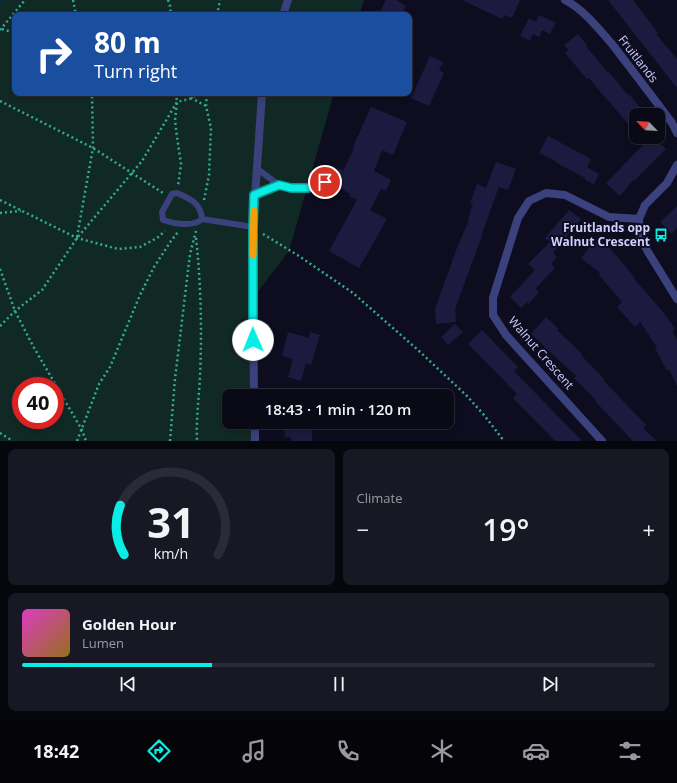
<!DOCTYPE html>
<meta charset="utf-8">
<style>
body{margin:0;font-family:"Open Sans",sans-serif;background:#181824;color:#f1f3f6;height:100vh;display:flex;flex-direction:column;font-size:15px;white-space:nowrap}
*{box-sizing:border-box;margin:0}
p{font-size:13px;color:#999aa1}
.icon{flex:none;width:22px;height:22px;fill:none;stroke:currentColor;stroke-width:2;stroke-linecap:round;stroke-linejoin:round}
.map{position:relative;height:441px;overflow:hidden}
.side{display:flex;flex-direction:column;gap:8px;padding:8px;background:#06060d;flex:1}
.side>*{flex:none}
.guide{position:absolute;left:12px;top:12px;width:400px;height:84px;border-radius:8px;box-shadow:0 2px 6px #0003,0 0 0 1px #2a2b36;background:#1a4fa0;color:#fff;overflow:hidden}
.needle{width:26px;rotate:295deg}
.fabs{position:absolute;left:629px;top:108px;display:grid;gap:8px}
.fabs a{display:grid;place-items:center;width:36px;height:36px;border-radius:8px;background:#0a0a17;box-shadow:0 2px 6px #0003,0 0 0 1px #2a2b36;font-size:20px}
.speed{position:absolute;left:12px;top:377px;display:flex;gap:8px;font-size:20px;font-weight:700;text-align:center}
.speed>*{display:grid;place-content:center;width:52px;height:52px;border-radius:50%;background:#0a0a17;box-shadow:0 2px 6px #0003,0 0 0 1px #2a2b36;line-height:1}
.speed .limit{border:6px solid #d22;background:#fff;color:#111}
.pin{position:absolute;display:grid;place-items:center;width:34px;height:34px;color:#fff;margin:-17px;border:2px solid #fff;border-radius:50%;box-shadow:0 1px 4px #0007}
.me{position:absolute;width:44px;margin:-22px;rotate:359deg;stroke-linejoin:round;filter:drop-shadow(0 0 3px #0008)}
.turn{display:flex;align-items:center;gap:14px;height:84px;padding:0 16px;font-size:18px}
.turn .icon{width:52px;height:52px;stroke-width:2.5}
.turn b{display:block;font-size:28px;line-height:34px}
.big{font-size:30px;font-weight:600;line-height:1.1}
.side .widget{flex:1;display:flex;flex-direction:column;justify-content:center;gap:6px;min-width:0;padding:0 14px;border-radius:8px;background:#181824}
.side .dial{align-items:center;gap:0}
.dial svg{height:104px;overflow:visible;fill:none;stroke:#2a2b36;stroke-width:7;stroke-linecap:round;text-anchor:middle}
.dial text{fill:#f1f3f6;stroke:none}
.song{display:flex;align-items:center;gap:12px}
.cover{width:48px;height:48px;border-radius:6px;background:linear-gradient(135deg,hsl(310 70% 55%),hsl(40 70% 35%))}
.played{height:4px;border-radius:2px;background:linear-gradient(90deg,#0aede5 30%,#2a2b36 30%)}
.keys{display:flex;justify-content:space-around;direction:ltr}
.heat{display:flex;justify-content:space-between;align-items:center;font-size:22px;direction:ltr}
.side .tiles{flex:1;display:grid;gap:8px;grid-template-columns:1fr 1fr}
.widget:last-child{grid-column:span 2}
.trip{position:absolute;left:222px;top:389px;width:232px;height:40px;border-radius:8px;background:#0a0a17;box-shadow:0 2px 6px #0003,0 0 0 1px #2a2b36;font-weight:600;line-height:40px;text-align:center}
.dock{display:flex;height:64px;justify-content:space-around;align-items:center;background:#040409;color:#999aa1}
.dock .icon{width:28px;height:28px}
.dock .selected{color:#0aede5}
.dock b{font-size:18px;color:#f1f3f6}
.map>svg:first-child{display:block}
.green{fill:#112925;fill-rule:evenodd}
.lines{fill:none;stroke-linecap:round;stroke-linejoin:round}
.stream{stroke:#0b233b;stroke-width:4}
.building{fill:#1d1a3f}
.path{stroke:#33ac94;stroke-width:2.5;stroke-dasharray:2 3;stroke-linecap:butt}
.service{stroke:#3a417c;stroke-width:6}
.minor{stroke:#3a417c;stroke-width:8}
.tertiary{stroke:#3a417c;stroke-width:8}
.route-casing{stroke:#069a95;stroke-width:10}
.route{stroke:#0aede5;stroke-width:7}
.slow{stroke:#f59e0b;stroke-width:7}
.labels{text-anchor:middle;stroke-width:4;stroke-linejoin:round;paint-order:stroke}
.street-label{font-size:12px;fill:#cecffd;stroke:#0e0d1f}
.poi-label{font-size:12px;font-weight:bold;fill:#cecffd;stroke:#0e0d1f;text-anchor:end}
</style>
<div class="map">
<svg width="677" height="441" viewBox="0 0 677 441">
<rect width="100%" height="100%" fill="#0e0d1f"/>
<path class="green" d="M0,0H364L359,15H15V93H334L289,251L253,298L254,396H229V422H255V441H0ZM21,386H55V420H21Z"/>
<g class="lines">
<path class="stream" d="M0,1L1,0"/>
</g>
<path class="building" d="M386,0H396L406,6L401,15H378Z
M462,0H520L512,18L504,15L502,19Z
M608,0H633L640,9L658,33L656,34L677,59V88Z
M539,15L556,23L550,34L542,30L539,37L533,34L530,41L520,36L529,18L536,22Z
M578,34L587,45L586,46L608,73L609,72L628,95L629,94L642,110L627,123L609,101H608L589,78L587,79L565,53L569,50L564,45Z
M430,56L443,62L439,70L444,73L429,106L411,98Z
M371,107L407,122L393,155L382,150L374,171L391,180L386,191L381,189L370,210L387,219L359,268L329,251L357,200L349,196L350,194L331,182L339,168L343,171L354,148L353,147Z
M548,136L591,159L587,167L599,174L594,184L585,180V178L555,162L556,161L539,153Z
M651,137H653L666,149L634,181L633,180L620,196L606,183Z
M496,162L516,169L508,190L499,187L482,233H483L455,309L456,322L436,324L435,309L457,248L469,220L468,219L473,204L470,203L477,184L486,188Z
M677,206V228L672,234L660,222Z
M569,210L581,219L553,253L557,257L551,264L555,268L535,289L539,292L529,304L527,302L521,308L510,297L535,270L528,264L550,242L545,238Z
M597,238L608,246L635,278L634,279L664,313L675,329L672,331L677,340V386L669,369L667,371L655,348L657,347L640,322L635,327L617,307L622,302L599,275L600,273L581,258Z
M546,317L559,329L557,330L582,354L581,355L604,379L603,380L646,425L643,428L657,441H633L595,401L596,400L574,378L576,376L531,334Z
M455,324L463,332L448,345L441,337Z
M482,330L518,367L514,371L582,441H555L513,398L517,394L468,344Z
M288,332L309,338L310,332L320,335L311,365L306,363L301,381L288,377L293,359L282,356Z
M284,422H312V441H291V437H285Z"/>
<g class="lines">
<path class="path" d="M73,0L76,15
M168,0L170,6L171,15
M217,15L220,0
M2,29L15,33
M0,30L25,0
M176,93L177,102L175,120L177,137L181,164L178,186
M182,93L206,106
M0,101L93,148L163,193
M0,200L77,238L118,249L140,247L157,238L165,231
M204,200L209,175L211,128L206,106L207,93
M0,213L21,211
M263,234L299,256L353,293L418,350L467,396L484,415L504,441
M77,237L93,148L92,93
M196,238C201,284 202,330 200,376C199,398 196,419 197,441
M0,269L15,311L33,346L82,430L86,441
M0,326L15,311L42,290L77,238L142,161L177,102L193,98L197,93
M0,433L13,441
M77,441L99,384L110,367L140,295L154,267L171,241L178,232
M170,441L175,379L190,254L196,231"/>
<path class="service" d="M256,168L279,185
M254,195L279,185L291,188H308L325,182
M202,219C201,203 190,199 177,193L172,194L162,212L163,220C174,224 194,227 202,219L253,227"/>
<path class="minor" d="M565,0C583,9 599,29 612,44C632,70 652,96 672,123L677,133
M677,165L667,183L645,205L639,219V235L648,252L677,299
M602,441L506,335L493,315V298L518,218L529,201L546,193L565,195L609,217L639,219"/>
<path class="tertiary" d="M283,15L288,0
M254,396L253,298V227L262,93
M255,422V441"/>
</g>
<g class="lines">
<g class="route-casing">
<path id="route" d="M253,340V227L254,195L279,185L291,188H308L325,182"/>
</g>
<use href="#route" class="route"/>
<path class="slow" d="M253,255L254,211"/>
</g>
<defs>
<g id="bus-bare" transform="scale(1.08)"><path d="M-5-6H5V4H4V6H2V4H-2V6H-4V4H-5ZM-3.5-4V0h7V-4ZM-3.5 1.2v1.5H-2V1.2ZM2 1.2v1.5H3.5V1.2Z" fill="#0aede5" stroke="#0e0d1f" stroke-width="2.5" paint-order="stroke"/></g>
</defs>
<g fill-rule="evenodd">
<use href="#bus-bare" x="661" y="235"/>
</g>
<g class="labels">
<g class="street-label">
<text transform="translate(638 59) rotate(52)" y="4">Fruitlands</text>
<text transform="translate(541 353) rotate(49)" y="4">Walnut Crescent</text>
</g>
<g class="poi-label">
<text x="650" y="232">Fruitlands opp<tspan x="650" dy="14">Walnut Crescent</tspan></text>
</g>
</g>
</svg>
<div class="fabs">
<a><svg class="needle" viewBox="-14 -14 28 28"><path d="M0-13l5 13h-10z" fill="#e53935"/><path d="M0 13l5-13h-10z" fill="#999aa1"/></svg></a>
</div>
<div class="speed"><div class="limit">40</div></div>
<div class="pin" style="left:325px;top:182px;background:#d93025"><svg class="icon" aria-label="arrive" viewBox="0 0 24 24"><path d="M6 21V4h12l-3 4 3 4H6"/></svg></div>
<svg class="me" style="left:253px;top:340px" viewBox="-20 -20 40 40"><circle r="19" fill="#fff"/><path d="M0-13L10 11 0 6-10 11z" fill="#0aede5"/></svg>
<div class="trip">18:43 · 1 min · 120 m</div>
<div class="guide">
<div class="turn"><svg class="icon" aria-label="right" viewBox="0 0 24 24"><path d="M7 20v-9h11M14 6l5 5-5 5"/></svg><div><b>80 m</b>Turn right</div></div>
</div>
</div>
<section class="side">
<div class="tiles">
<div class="widget dial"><svg viewBox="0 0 100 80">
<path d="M14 69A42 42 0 1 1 86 69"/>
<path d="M14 69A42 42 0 0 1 11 31" stroke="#0aede5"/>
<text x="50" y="56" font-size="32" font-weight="700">31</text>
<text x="50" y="72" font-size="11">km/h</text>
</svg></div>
<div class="widget"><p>Climate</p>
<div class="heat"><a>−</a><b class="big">19°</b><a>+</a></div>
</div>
<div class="widget">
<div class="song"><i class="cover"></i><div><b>Golden Hour</b><p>Lumen</p></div></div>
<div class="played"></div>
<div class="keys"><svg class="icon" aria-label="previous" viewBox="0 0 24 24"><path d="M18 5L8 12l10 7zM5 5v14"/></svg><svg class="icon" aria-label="pause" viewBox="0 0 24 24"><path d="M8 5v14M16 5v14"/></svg><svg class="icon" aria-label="next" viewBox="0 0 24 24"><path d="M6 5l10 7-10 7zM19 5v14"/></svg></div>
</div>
</div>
</section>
<nav class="dock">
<b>18:42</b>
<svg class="icon selected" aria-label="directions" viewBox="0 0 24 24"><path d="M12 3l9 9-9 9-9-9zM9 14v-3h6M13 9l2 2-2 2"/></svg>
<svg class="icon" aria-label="music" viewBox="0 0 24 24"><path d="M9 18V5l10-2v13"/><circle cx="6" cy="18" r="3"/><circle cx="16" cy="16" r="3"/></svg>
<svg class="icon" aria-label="phone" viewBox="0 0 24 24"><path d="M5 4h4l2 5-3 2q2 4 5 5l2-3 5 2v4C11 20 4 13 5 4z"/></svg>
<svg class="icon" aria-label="climate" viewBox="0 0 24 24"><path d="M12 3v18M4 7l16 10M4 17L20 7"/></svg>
<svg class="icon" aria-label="car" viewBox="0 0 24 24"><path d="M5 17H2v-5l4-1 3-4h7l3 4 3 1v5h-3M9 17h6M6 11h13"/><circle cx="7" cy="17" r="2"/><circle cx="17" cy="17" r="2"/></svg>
<svg class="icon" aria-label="filters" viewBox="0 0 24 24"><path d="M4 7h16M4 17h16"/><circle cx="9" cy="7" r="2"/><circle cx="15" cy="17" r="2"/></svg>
</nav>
